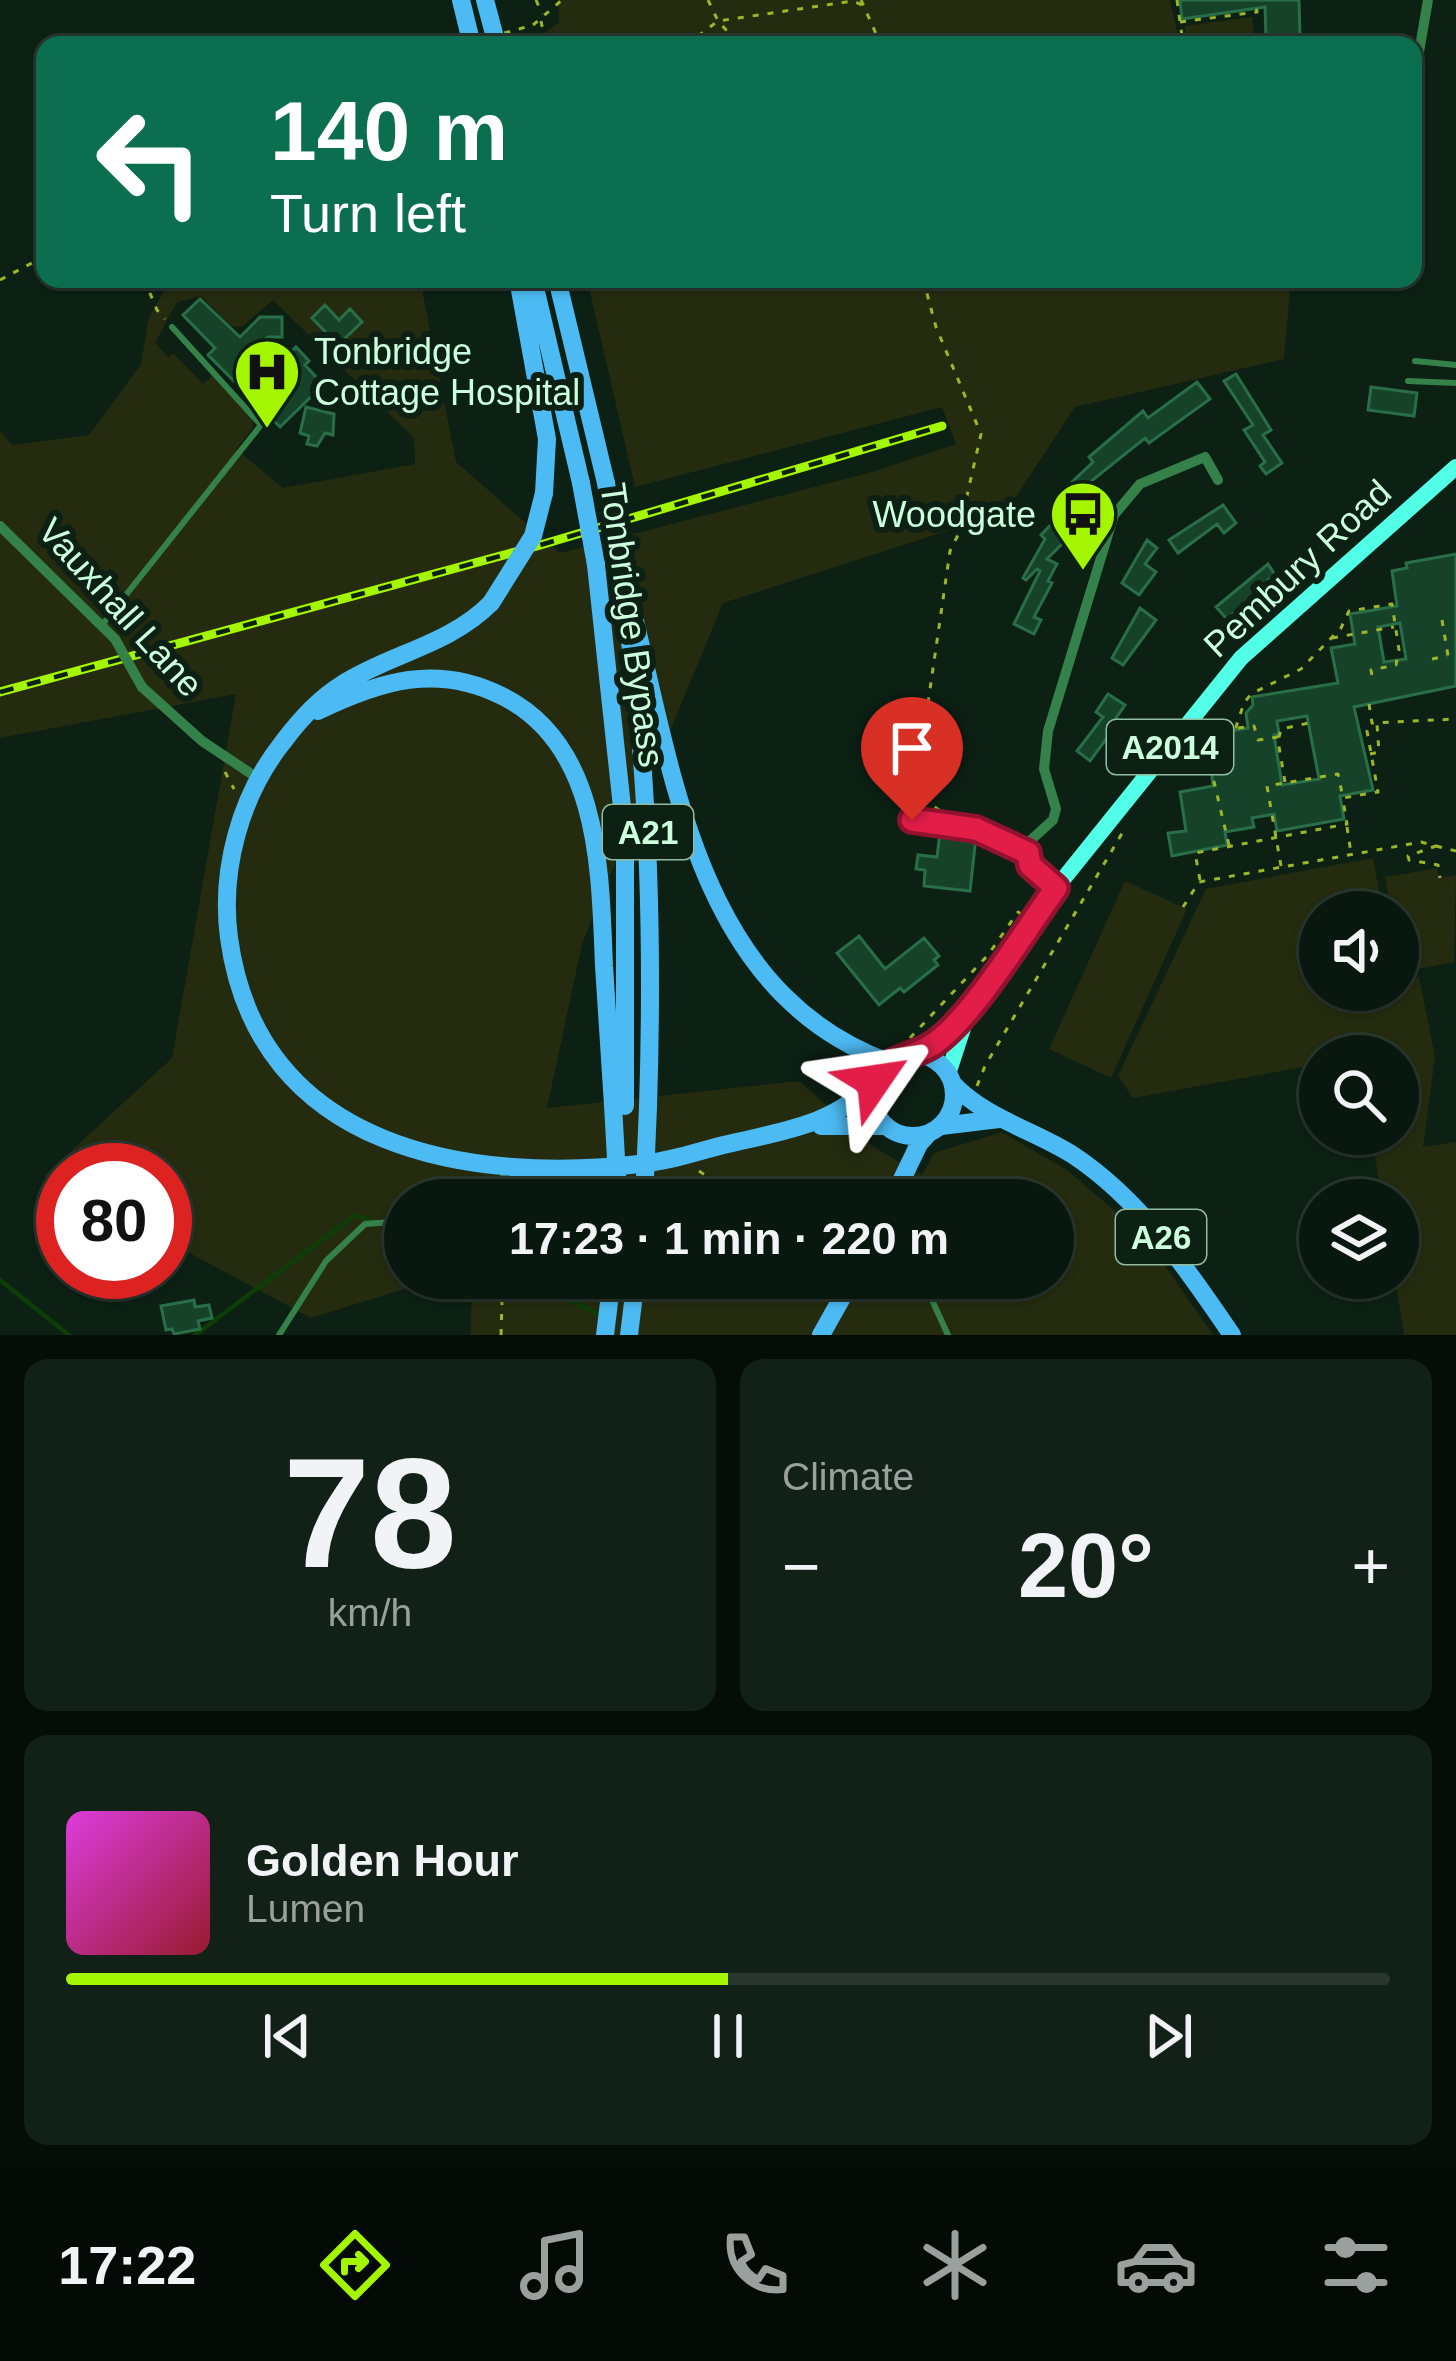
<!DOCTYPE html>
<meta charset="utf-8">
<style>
body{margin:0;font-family:Helvetica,sans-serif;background:#122118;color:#f1f3f6;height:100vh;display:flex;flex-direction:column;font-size:45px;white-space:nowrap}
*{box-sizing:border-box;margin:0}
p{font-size:39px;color:#99a09e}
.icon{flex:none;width:66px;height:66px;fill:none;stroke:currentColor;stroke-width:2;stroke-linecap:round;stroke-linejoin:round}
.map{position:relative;height:1335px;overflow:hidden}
.details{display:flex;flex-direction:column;gap:24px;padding:24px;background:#050d08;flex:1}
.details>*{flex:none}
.top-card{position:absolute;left:36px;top:36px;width:1386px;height:252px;border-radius:24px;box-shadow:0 3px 9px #0004,0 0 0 3px #29372f;background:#0b6e4f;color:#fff;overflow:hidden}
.controls{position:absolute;left:1299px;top:891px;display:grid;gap:24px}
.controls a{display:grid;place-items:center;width:120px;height:120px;border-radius:50%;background:#09180f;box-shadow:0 3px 9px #0004,0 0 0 3px #29372f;font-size:60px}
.speed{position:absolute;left:36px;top:1143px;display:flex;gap:24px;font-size:60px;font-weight:700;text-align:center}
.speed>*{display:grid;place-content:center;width:156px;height:156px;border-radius:50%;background:#09180f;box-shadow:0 3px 9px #0004,0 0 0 3px #29372f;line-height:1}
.speed .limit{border:18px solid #d22;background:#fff;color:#111}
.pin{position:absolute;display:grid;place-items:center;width:102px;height:102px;color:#fff;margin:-123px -51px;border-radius:50% 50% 50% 0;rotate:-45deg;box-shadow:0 0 12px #0007}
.pin .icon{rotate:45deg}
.me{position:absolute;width:132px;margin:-66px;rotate:58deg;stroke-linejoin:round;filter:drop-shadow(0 0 9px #0008)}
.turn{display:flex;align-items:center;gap:42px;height:252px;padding:0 36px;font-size:54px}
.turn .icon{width:156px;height:156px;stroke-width:2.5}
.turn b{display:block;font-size:84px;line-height:102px}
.big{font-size:90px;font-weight:800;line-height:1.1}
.details .card{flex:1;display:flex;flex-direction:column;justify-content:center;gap:18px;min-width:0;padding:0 42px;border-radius:24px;background:#122118}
.details .dial{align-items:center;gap:0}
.dial b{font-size:156px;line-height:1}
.song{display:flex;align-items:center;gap:36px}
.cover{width:144px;height:144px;border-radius:18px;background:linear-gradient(135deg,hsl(300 70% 55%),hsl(350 70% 35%))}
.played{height:12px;border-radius:6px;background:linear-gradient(90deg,#a4f600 50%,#29372f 50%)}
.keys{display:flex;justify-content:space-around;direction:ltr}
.heat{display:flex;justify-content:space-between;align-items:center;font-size:66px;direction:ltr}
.details .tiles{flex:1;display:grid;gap:24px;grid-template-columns:1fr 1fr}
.card:last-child{grid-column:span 2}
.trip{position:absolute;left:384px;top:1179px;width:690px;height:120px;border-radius:60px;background:#09180f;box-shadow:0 3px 9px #0004,0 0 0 3px #29372f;font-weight:800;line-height:120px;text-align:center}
.menu{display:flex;height:192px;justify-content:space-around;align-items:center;background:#040a06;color:#99a09e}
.menu .icon{width:84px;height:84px}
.menu .current{color:#a4f600}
.menu b{font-size:54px;color:#f1f3f6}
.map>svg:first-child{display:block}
.green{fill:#252b0f;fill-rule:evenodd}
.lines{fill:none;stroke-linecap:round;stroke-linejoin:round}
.stream{stroke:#0e3e07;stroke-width:4.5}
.building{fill:#17422a;stroke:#286f47;stroke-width:3;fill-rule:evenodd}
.path{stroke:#9db629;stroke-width:3;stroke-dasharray:6 9;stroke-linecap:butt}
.service{stroke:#35814a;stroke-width:6}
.minor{stroke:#35814a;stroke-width:10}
.primary{stroke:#52ffe7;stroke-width:16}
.trunk{stroke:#4cbaf3;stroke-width:18}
.rail-casing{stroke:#a4f600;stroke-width:9}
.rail{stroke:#0c2014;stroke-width:4.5;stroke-dasharray:14;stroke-linecap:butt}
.path-bridge{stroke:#9db629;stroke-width:3;stroke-dasharray:6 9;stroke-linecap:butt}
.minor-bridge{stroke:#35814a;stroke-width:10}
.trunk-bridge{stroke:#4cbaf3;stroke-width:18}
.route-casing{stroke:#92132f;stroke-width:30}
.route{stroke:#e11d48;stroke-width:21}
.labels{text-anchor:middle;stroke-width:12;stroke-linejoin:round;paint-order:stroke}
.shield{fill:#0c2014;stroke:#92bca1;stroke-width:3}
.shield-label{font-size:33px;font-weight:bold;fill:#cbffdd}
.poi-label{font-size:36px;fill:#cbffdd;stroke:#0c2014;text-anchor:start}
.street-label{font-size:36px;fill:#cbffdd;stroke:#0c2014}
</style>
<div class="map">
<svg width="1456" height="1335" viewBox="0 0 1456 1335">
<rect width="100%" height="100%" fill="#0c2014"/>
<path class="green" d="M558,0H1170L1180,45H530L559,22Z
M1252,17L1255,45H1187L1185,26Z
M170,279H420L456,462L560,553L872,472L956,444L942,407L635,487L587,279H1291L1284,359L1075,407L1006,512L723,603L582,944L547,1108L799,1081L875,1148L922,1175L934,1153L1002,1132L1067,1170L1145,1237L1213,1335H470L473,1278H1053V1200H405V1278H439L311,1318L165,1240V1170H63V1186L44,1176L172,1058L236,694L0,738V431L12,445L89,435L141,364L148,320ZM201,296L232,327L243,326L273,300L414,438L415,464L283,488L236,449L253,428L252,415L212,376L203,384L173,353L168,357L155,343L177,302Z
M1373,858L1383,912H1320V990H1398V982L1419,977L1435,1057L1423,1147L1456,1142V1335H1404L1395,1278H1398V1200H1382L1375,1156L1379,1134H1398V1056L1379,1053L1320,1056V1064L1133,1098L1118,1076L1206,889Z
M1437,868L1439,878L1456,875L1454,962L1402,972L1398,912H1391L1385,877Z
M1125,881L1187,909L1111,1078L1049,1049Z"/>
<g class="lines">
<path class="stream" d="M526,1278L601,1316
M0,1280L69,1335
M195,1335L355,1215L405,1233"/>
</g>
<path class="building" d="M1180,0H1299L1300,36L1266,38L1265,7L1182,19Z
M200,299L240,337L260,317H282V337H268L257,348L272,365H278L296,347L309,361L305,365L318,379L313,384L319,389L280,427L208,355L215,348L183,315Z
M325,305L339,320L350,309L362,322L338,345L312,318Z
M1236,374L1271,430L1263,435L1282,463L1266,474L1260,466L1265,462L1244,430L1253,425L1224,381Z
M1197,382L1210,399L1149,443L1145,438L1090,482L1096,488L1076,508L1081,512L1062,534L1067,539L1047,559L1057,564L1048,581L1052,583L1034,617L1041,620L1034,634L1014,624L1040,571L1037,569L1026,580L1023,578L1045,539L1041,535L1062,513L1056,509L1075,486L1072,482L1093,462L1089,457L1143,411L1148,418Z
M1371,387L1417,393L1414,416L1368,410Z
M306,407L334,414L333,435L325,433L317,446L307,444L309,436L300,433Z
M1223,505L1236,523L1224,533L1217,524L1178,553L1169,540Z
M1147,540L1157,548L1145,564L1156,572L1139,595L1122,583Z
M1456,554V686L1354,707L1373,790L1340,796L1344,819L1277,831L1274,814L1252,818L1254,827L1225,832L1227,845L1172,856L1168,833L1186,831L1180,792L1213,786L1209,750L1233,746L1230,731L1248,728L1246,713L1253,705L1252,697L1338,683L1331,648L1355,644L1350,614L1397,606L1392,571L1407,568L1406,563ZM1400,623L1406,659L1384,662L1378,627ZM1307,716L1319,779L1282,785L1274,735L1279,734L1277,721Z
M1268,564L1275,575L1268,580L1271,583L1227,619L1216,607Z
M1140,608L1156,620L1123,665L1112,658Z
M1108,694L1125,705L1110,727L1113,730L1090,761L1077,751L1103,717L1096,712Z
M940,832L976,837L970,891L924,886L925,870L916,869L918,855L937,857Z
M859,936L885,969L924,938L939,956L934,960L938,965L904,992L900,988L879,1005L837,953Z
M194,1300L195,1307L209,1305L212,1318L198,1321L200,1329L174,1334L172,1329L166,1330L161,1306Z"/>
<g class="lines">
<path class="path" d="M536,0L542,14
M708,0L718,21L740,45
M861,0L881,45
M1177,0L1182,36
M541,21L546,45
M1180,22L1257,12L1255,0
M533,25L562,0
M686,45L718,21L853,1L864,6
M144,279L157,310L165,319
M923,279L936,327L981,434L958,535L950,551L918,772L917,795L942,812
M0,280L45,256
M1442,620L1448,656L1456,655
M1332,638L1394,627
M1432,659L1447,656
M1369,704L1372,723L1456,719
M1238,728L1254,726L1258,740L1278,737
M1370,754L1379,752L1377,725
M225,772L234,789
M1285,782L1278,741L1281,729L1309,723
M1347,827L1351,853
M1229,845L1206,748L1236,727L1244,703L1251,694L1301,669L1341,628L1349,611L1392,604L1399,650L1396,665L1371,670L1372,676
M1436,846L1456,851
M1281,866L1267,786L1338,774L1343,798L1378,792L1367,731L1372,723
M1200,880L1195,853L1347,824L1343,800
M1183,907L1199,882L1421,842L1436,846L1408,856L1409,860L1438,865L1440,878
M910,1038L988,955L1018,912L1021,914
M977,1086L985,1066L1124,830
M699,1171L721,1186L727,1200
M505,1198L509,1199L515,1184
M501,1335L502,1301"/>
<path class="service" d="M1415,361L1456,365
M1408,381L1456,383
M102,625L261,425L172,327
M912,820L976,829L1028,853
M496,1200L505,1169
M922,1278L948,1335
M503,1293V1278
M279,1335L326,1261L365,1224L405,1221"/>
<path class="minor" d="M1356,45H1359
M1413,87L1428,0
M0,526L115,639
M142,687L202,741L259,779
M1056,888L1030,865L1028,853L1032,839L1053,820L1056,809L1044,769L1048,731L1114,515L1140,484L1205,457L1218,480"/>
<path class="primary" d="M914,1054L938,1041L969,1009L1056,888L1241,658L1456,467
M948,1074L967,1016"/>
<path class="trunk" d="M461,0L472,45
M485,0L497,45
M518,279L547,439L544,493
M533,279L581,483
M557,279L606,483
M596,565L625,835V1106
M621,566C671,745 685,987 888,1062
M491,603C448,646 391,653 341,685C320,698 298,722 283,742C240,796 220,870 229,938C258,1150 470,1185 648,1163C676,1160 701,1150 728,1144C782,1131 836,1125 874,1081
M630,641C650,796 653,950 648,1107
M318,711C380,681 437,663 502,696C601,745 600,872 604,966C607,1013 610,1059 613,1105
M872 1095a41 41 0 1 1 82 0a41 41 0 1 1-82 0Z
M953,1084C986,1119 1034,1130 1073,1155C1141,1200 1187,1269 1232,1335
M821,1126H885
M941,1126L999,1119
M892,1200L919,1144L928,1134
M605,1335L612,1278
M629,1335L636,1278
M821,1335L853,1278"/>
<g class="rail-casing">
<path id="rail" d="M0,692L537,546L942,426"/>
</g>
<use href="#rail" class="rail"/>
<path class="path-bridge" d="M461,45L533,25"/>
<path class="minor-bridge" d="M115,639L142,687"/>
<path class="trunk-bridge" d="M581,483L596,565
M606,483L619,559
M491,603L533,536L544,493
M613,1105L618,1194
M644,1200L648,1107"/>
</g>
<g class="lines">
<g class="route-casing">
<path id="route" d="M874,1081C889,1054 913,1059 935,1043C975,1014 1025,930 1056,888L1030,865L1028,853L976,829L912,820"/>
</g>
<use href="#route" class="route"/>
</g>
<defs>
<g id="hospital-pin" transform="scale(3.45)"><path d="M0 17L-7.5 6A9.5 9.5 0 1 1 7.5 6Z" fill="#a4f600" stroke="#0c2014"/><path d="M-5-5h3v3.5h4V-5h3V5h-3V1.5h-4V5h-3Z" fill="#111"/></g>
<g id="bus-pin" transform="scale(3.45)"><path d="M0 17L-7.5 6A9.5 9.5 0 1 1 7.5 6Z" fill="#a4f600" stroke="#0c2014"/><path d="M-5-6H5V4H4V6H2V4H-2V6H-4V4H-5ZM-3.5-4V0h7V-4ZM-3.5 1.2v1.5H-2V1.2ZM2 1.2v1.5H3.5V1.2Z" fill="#111"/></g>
</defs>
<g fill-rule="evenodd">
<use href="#hospital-pin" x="267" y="372"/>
<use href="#bus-pin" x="1083" y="514"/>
</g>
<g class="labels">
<g class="shield">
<rect x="1107" y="720" width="126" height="54" rx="9"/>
<rect x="603" y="805" width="90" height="54" rx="9"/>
<rect x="1116" y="1210" width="90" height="54" rx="9"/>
</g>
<g class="shield-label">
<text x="1170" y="759">A2014</text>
<text x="648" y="844">A21</text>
<text x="1161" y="1249">A26</text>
</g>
<g class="poi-label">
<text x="314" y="364">Tonbridge<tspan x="314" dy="41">Cottage Hospital</tspan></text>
<text x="1036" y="527" text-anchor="end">Woodgate</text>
</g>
<g class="street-label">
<text transform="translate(1297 568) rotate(-43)" y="13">Pembury Road</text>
<text transform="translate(121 607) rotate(48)" y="13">Vauxhall Lane</text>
<text transform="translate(633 625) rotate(82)" y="13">Tonbridge Bypass</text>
</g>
</g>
</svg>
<div class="controls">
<a><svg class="icon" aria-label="sound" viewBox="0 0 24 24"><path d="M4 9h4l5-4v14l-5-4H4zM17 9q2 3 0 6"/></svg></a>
<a><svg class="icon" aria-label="search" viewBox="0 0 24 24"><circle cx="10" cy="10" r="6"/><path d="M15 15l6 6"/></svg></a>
<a><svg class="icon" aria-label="layers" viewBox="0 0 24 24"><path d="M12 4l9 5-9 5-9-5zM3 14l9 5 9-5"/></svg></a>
</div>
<div class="speed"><div class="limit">80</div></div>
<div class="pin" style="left:912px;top:820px;background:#d93025"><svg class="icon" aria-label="arrive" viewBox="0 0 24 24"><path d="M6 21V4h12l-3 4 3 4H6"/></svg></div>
<svg class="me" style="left:874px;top:1081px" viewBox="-20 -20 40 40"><path d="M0-17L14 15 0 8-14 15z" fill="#e11d48" stroke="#fff" stroke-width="4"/></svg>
<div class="trip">17:23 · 1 min · 220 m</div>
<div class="top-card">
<div class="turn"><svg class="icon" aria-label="left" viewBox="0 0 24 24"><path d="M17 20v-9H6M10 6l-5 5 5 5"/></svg><div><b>140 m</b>Turn left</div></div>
</div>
</div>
<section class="details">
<div class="tiles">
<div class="card dial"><b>78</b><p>km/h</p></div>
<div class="card"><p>Climate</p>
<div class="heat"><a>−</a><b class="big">20°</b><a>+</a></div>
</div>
<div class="card">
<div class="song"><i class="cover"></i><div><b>Golden Hour</b><p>Lumen</p></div></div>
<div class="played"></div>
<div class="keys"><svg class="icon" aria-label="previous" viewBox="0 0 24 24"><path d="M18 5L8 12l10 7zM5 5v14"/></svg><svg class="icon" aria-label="pause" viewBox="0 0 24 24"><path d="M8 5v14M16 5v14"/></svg><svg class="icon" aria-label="next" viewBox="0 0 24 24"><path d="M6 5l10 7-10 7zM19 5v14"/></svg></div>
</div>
</div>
</section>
<nav class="menu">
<b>17:22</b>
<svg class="icon current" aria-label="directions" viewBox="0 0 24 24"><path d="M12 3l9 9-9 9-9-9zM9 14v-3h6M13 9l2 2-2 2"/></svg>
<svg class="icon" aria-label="music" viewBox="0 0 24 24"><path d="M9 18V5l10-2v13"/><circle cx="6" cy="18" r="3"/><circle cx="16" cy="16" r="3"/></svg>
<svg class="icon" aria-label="phone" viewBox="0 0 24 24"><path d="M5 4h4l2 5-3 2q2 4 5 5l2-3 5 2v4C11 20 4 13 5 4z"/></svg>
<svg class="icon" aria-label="climate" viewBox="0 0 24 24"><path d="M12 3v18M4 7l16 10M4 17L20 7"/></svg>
<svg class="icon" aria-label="car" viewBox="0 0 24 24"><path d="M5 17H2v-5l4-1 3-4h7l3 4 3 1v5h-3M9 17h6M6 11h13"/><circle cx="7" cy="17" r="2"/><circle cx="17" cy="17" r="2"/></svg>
<svg class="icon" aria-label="filters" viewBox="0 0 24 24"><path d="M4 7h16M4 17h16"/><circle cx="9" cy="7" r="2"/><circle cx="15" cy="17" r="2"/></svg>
</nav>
